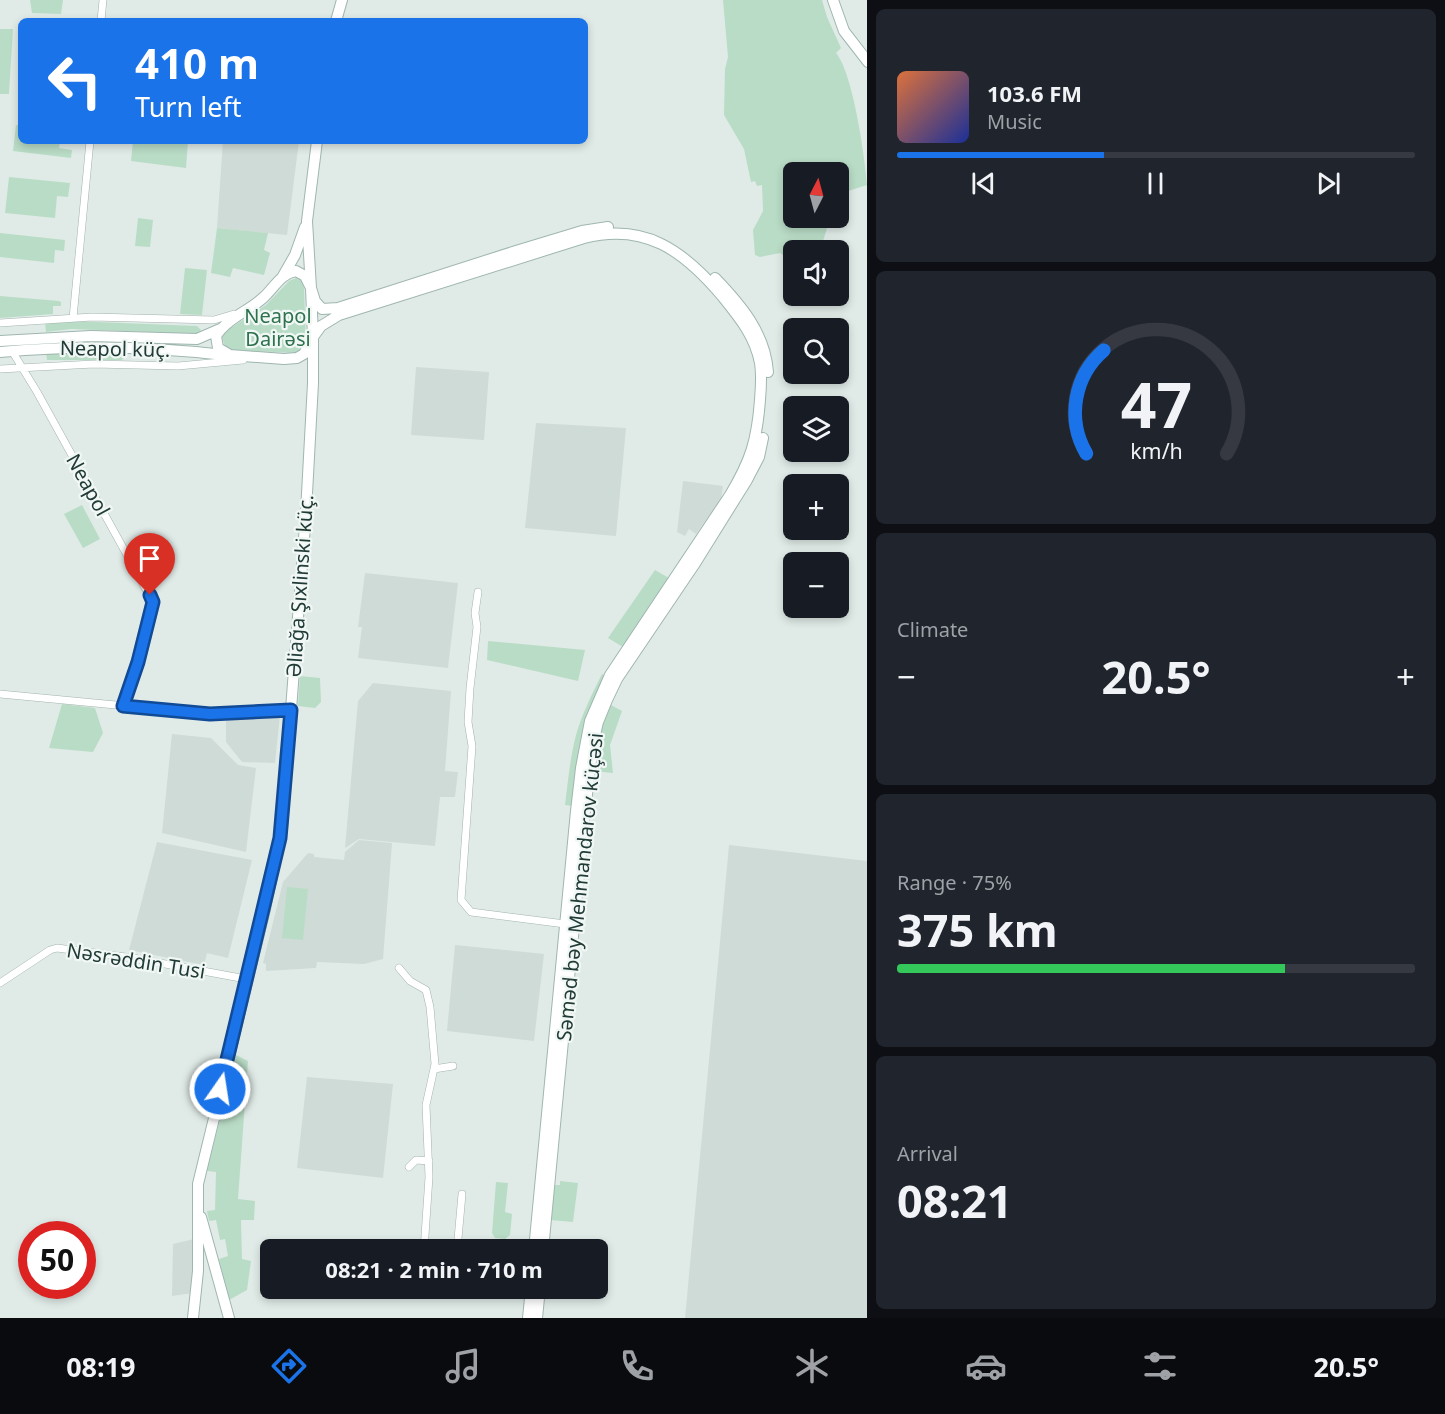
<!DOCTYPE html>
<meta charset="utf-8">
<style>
body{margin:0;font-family:"Noto Sans",sans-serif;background:#20242c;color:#f1f3f6;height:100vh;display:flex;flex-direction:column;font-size:22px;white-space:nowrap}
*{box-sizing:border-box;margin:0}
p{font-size:20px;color:#9ea1a6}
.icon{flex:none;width:33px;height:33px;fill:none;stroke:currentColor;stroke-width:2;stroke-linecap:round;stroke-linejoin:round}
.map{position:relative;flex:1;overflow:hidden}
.panel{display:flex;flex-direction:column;gap:9px;padding:9px;background:#0d0f14;width:578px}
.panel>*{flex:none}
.guide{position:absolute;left:18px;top:18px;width:570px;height:126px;border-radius:9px;box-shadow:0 3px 9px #0003;background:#1a73e8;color:#fff;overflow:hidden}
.needle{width:39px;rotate:6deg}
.tools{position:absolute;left:783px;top:162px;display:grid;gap:12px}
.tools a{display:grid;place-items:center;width:66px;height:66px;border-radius:9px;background:#171b24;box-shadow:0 3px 9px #0003;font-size:30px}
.speed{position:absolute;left:18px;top:1221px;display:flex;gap:12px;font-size:30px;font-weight:700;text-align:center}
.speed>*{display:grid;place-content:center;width:78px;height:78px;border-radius:50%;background:#171b24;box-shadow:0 3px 9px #0003;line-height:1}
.speed .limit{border:9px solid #d22;background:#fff;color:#111}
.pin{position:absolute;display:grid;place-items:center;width:51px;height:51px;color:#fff;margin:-62px -26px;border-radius:50% 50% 50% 0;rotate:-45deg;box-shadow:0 0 6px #0007}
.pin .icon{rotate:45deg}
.me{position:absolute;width:66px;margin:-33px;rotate:13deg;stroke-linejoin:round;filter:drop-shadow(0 0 4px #0008)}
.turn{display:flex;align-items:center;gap:21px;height:126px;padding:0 18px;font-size:27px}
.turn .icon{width:78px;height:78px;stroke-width:2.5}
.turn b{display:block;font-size:42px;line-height:51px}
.big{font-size:45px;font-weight:700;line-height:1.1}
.panel .widget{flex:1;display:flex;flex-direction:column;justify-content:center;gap:9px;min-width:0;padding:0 21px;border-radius:9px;background:#20242c}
.panel .dial{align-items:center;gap:0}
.dial svg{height:156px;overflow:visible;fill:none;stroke:#363941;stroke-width:7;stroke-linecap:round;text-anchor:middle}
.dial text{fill:#f1f3f6;stroke:none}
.song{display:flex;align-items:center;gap:18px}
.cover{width:72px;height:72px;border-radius:9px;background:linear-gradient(135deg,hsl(20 70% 55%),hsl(230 70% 35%))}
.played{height:6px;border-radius:3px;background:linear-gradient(90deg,#1a73e8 40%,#363941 40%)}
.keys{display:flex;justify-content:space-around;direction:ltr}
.heat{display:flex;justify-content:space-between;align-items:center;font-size:33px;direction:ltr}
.charge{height:9px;border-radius:4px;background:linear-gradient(90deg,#34c759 75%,#363941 0)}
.trip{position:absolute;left:260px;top:1239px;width:348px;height:60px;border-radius:9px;background:#171b24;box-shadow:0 3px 9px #0003;font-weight:700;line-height:60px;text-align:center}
.tabs{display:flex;height:96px;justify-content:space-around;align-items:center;background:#090b0e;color:#9ea1a6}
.tabs .icon{width:42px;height:42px}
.tabs .selected{color:#1a73e8}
.tabs b{font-size:27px;color:#f1f3f6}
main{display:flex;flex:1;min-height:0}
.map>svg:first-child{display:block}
.built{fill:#cfdbd6}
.green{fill:#b9dcc6}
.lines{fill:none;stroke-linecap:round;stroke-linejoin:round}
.street-casing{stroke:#a3b3ae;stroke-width:8}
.secondary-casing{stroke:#9fb6b0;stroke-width:12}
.street{stroke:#fff;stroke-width:7}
.secondary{stroke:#fff;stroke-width:10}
.route-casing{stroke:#114b97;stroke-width:15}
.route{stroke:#1a73e8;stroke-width:10}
.labels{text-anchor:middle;stroke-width:4.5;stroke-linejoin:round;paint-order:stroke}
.park-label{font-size:20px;fill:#2d714d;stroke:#f1f7f5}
.street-label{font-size:20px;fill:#213b36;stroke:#f1f7f5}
</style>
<main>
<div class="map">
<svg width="868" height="1318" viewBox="0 0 868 1318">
<rect width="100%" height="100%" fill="#e0ebe7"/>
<path class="built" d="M223,141H299L287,235L217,228Z
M416,367L489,372L484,440L411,435Z
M536,423L626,428L616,536L525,528Z
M683,481L723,486L721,499L696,534L689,529L685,536L677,532Z
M365,573L458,583L448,668L358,658L362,627H358Z
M373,683L451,691L445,771L458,772L455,797H440L435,846L359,839L345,848L358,701Z
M280,715L275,763L242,762L226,742V720Z
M172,734L211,738L238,765L256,768L246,852L162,833Z
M359,840L392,843L383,959L364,964L317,962L316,968L266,971V964L263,963L283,882L308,853L314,854V857L344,860L345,852Z
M157,842L252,860L228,958L207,953L204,965L129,950Z
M729,845L867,861V1318H685Z
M455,945L544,954L534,1041L447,1031Z
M307,1077L393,1084L383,1178L297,1168Z
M194,1239L193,1293L172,1296L173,1244Z"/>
<path class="green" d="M30,0H63L61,14L32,13Z
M723,0H822L827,17L841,48L836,53C853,73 865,157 867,185L842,193L839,198L838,172H794V218H830L821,248L814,250H794L793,258L789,259L780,253L760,257L755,255L753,230L763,211L762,185L757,186L755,181L751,182L744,149L724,115L725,69L728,57Z
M0,29H13L9,94H0Z
M16,125L21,126V141H60L59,148L72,150L71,158L13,151Z
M133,141H188L186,168L131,161Z
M9,177L70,183L68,197L57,196L55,218L5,213Z
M138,218L153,220L150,247L135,246Z
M217,228L268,233L264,250L270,253L264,275L233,268L230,277L211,273Z
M0,233L65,240L64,251L55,250L54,263L0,257Z
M185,268L207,270L202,315L180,314Z
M296,278L302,281L304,288L306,342L304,349L295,353L231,350L225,346L222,337L226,331L266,305L289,281Z
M0,296L59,301L61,302V306H53V314L0,318Z
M72,321L197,326L201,330L198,334L71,329L46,332L45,323Z
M76,351L123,353L125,356L122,360H47L46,353Z
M82,505L100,539L83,548L64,514Z
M655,570L669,578L623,647L608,638Z
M488,641L585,650L578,681L487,660Z
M602,674L605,676L584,727L579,748L573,806L565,805C568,782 570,758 576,735C582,714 592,694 602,674Z
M300,676L320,678L321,702L315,708L298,706Z
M62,704L95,708L103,733L93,752L49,748Z
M611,705L622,711L610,745L613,773L594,771L601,729Z
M287,887L308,889L303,940L282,938Z
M236,1055L248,1061L238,1199L255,1201L254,1220H241L242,1259L251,1261L247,1290L229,1300L219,1259L228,1256L225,1239L220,1240L216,1220L209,1221L207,1211L215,1210L216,1172L207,1171Z
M560,1181L578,1183L573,1222L550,1220L554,1185H560Z
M496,1182L508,1183L505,1212L512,1214L510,1235L505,1239L495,1238L492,1233Z"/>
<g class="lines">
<g class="street-casing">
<path id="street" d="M101,21L103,0
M73,318L90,141
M0,323L92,317L214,320L234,314
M12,351L37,392L153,602L138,662L123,706
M0,369L94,364L178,366L243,360
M478,592L475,613L477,627L470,688L468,722L472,746L461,900L471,912L565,924
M0,694L210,714L291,710
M399,968L410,981L426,990L430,1007L435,1064L426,1105L429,1177L424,1250
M0,983L50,950L57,948L133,958L246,979
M434,1069L453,1066
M409,1167L416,1160L429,1161
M457,1250L462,1194"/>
</g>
<g class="secondary-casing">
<path id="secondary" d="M833,0L844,31L868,62
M336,21L342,0
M317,141L307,221L311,288L315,301L322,309L338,308L516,251L582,231L608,227
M296,271L305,276L311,288L313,337L304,354L297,358L284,359L230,355L218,348L216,336C226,319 249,311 264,297C274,288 281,273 296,271Z
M283,276L295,255L305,227
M715,278C741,305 765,333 768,372
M0,341L91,336L197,339L220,329
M0,352C75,345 149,346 224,355
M201,1217L229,1318
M543,1250L585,811L593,744L598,722L607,700L617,679L694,565L747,480L759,457L763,438
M193,1318L198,1271V1184L265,909L282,828L306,512L313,383V337L321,326L339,315L584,238C645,222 684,251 722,296C739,317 755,336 760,363C762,375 761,388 760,400C757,440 751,460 730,495L610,675L590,721L581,768L576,811L534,1250
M528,1318L531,1288
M537,1318L540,1288"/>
</g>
<use href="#street" class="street"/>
<use href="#secondary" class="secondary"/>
</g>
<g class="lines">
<g class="route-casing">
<path id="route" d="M150,595L153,602L138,662L123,706L210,714L291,710L280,838L220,1089"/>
</g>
<use href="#route" class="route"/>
</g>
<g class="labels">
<g class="park-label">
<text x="278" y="323">Neapol<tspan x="278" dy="23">Dairəsi</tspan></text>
</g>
<g class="street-label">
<text transform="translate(115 349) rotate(1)" y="7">Neapol küç.</text>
<text transform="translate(88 485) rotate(61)" y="7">Neapol</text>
<text transform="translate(300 586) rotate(-86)" y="7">Əliağa Şıxlinski küç.</text>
<text transform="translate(580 887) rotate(-84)" y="7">Səməd bəy Mehmandarov küçəsi</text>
<text transform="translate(136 961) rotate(9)" y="7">Nəsrəddin Tusi</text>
</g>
</g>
</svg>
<div class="tools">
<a><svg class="needle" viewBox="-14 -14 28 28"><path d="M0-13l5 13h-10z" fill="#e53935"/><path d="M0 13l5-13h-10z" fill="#9ea1a6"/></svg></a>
<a><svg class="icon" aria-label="sound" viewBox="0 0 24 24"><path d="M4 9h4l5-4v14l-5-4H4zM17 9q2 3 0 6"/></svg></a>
<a><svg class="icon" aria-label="search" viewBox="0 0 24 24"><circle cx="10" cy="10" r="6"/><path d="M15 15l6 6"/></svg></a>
<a><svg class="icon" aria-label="layers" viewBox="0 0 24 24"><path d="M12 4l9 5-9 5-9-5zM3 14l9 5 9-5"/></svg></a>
<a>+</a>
<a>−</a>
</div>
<div class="speed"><div class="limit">50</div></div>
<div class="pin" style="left:150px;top:595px;background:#d93025"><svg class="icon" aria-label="arrive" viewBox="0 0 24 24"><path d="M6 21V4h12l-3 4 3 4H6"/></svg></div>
<svg class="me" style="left:220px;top:1089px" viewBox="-20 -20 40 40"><circle r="17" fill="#1a73e8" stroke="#fff" stroke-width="3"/><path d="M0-11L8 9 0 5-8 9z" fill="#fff"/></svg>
<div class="trip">08:21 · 2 min · 710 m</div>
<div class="guide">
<div class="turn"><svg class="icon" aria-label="left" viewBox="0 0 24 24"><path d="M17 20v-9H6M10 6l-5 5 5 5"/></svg><div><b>410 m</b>Turn left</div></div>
</div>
</div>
<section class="panel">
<div class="widget">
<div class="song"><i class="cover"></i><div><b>103.6 FM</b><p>Music</p></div></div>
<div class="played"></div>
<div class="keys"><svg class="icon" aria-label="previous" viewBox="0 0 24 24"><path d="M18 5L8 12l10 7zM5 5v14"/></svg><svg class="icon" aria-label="pause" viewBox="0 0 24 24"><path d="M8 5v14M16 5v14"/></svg><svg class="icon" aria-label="next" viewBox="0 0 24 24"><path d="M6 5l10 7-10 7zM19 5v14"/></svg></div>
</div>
<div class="widget dial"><svg viewBox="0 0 100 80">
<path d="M14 69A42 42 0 1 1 86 69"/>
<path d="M14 69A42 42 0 0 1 23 16" stroke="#1a73e8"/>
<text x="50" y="56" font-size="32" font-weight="700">47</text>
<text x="50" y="72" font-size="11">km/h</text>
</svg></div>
<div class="widget"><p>Climate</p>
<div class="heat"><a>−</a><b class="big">20.5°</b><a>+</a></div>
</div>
<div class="widget"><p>Range · 75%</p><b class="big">375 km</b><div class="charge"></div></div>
<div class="widget"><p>Arrival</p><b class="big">08:21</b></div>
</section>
</main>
<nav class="tabs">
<b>08:19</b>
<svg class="icon selected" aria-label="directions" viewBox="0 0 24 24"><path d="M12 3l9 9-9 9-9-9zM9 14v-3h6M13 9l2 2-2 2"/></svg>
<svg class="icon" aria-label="music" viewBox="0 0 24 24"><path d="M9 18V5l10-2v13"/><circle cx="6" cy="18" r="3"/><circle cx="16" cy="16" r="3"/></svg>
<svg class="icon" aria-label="phone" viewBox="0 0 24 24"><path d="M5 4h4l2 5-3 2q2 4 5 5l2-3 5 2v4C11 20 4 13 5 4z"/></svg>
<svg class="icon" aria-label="climate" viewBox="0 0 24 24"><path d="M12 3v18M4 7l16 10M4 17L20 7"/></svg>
<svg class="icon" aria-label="car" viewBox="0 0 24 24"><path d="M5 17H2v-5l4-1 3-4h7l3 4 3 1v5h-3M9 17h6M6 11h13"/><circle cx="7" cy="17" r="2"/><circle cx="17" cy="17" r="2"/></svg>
<svg class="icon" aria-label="filters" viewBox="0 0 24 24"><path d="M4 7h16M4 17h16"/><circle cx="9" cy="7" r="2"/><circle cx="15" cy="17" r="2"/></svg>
<b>20.5°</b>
</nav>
